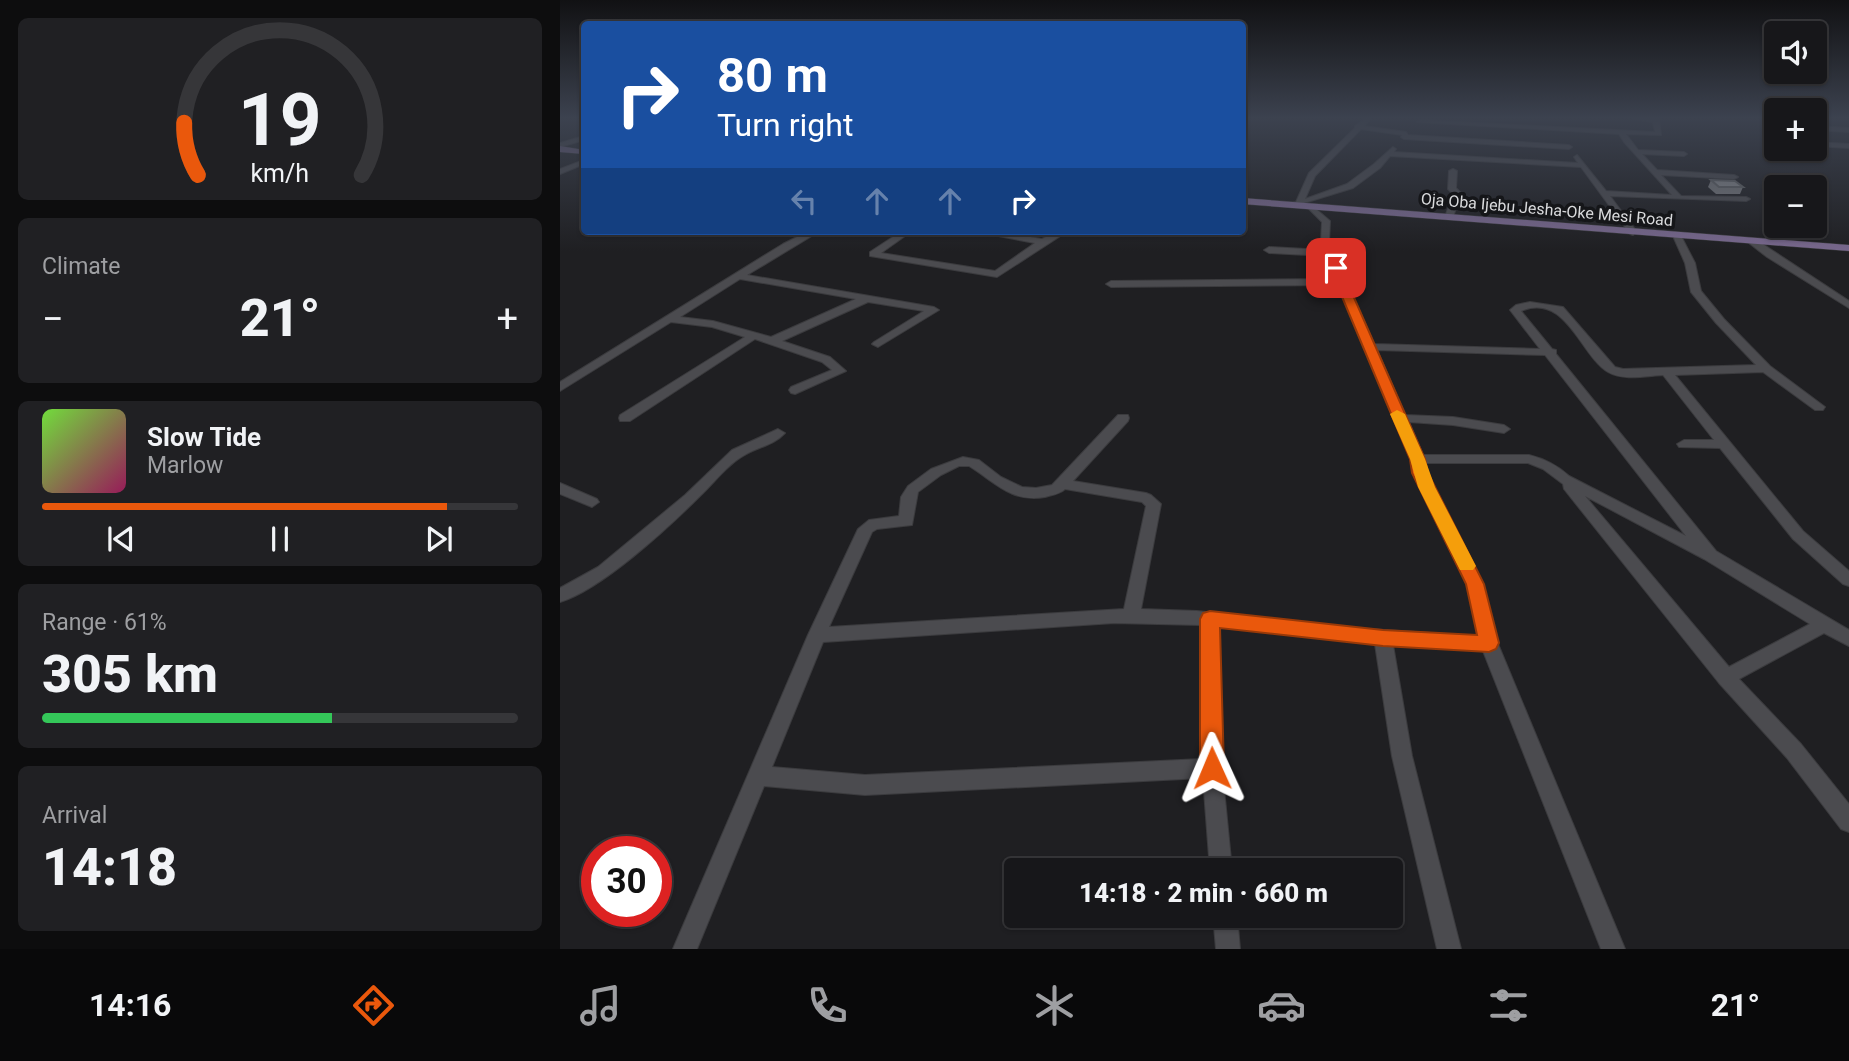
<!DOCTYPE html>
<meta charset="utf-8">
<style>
body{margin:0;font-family:Roboto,sans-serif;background:#202023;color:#f1f3f6;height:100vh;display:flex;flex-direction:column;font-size:26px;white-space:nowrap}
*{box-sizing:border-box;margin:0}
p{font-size:23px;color:#9e9fa2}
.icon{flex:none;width:38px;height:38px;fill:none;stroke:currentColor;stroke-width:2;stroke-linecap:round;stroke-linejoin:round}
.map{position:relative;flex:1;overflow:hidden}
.drawer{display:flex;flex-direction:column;gap:18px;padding:18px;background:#0d0d0e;width:560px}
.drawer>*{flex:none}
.hud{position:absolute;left:21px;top:21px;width:665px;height:214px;border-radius:7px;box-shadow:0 2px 5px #0004,0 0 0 2px #363639;background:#1a4fa0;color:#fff;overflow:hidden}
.buttons{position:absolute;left:1204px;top:21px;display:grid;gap:14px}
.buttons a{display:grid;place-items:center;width:63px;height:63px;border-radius:7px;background:#17171a;box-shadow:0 2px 5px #0004,0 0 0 2px #363639;font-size:35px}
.speed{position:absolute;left:21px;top:836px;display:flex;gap:14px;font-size:35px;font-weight:700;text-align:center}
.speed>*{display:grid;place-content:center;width:91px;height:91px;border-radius:50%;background:#17171a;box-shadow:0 2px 5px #0004,0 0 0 2px #363639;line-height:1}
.speed .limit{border:10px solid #d22;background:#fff;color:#111}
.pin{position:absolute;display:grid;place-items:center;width:60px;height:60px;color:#fff;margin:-30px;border-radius:14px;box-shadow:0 4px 10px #0006}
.me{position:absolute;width:77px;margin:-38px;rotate:359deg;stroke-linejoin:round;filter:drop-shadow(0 0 5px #0008)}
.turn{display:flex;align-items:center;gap:24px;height:147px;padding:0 21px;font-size:32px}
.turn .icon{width:91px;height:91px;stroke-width:2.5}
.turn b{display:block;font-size:49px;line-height:60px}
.lanes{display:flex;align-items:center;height:66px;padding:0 21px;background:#0003;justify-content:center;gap:35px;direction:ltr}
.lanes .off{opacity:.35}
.big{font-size:52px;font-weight:800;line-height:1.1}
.drawer .widget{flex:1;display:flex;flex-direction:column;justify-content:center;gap:10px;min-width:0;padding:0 24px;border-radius:10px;background:#202023}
.drawer .dial{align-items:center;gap:0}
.dial svg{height:182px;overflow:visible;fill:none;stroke:#363639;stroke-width:7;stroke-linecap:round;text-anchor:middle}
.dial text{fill:#f1f3f6;stroke:none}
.song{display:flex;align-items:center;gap:21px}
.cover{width:84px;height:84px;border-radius:10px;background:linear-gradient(135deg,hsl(100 70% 55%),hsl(330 70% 35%))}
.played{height:7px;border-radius:4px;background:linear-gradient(90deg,#ea580c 85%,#363639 85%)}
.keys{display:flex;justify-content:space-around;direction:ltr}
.heat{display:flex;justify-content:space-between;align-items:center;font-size:38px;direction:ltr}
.charge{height:10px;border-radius:5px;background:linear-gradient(90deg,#34c759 61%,#363639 0)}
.trip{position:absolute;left:444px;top:858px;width:399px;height:70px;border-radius:7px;background:#17171a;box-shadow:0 2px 5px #0004,0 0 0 2px #363639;font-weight:800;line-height:70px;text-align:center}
.menu{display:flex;height:112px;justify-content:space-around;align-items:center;background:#09090a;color:#9e9fa2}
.menu .icon{width:49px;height:49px}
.menu .current{color:#ea580c}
.menu b{font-size:32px;color:#f1f3f6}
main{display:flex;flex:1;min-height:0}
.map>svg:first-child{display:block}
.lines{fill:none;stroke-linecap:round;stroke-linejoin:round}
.minor-casing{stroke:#3b3b3e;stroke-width:2}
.major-casing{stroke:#3b3b3e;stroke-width:1}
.minor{fill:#4b4b4f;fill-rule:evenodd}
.major{fill:#77678c;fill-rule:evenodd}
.wall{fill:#78797c}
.building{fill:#8b8d90;stroke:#616365;stroke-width:2}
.route{fill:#ea580c;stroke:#983908;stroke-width:2}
.slow{fill:#f59e0b}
.labels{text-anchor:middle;stroke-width:7;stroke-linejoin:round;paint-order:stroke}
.far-street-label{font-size:16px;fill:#d9dadc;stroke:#151619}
</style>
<main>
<section class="drawer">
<div class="widget dial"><svg viewBox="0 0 100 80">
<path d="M14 69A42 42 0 1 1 86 69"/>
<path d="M14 69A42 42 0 0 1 8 46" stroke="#ea580c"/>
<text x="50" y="56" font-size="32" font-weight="700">19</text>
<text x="50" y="72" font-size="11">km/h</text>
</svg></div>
<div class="widget"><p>Climate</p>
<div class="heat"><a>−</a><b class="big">21°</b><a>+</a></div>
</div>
<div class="widget">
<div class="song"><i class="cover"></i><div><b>Slow Tide</b><p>Marlow</p></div></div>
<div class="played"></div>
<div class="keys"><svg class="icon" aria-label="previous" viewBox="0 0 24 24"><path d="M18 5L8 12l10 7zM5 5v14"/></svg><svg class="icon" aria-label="pause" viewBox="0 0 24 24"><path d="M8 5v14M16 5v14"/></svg><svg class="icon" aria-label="next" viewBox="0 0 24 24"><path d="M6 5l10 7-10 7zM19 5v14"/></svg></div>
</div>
<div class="widget"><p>Range · 61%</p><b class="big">305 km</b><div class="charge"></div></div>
<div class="widget"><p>Arrival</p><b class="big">14:18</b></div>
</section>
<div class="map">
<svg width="1289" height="949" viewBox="0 0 1289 949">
<rect width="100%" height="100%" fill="#1f1f22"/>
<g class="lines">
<g class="minor-casing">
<path id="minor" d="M805,119H811L804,126L846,132L848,135L1009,145L1012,147L1009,149L844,139L841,137L842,135L801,129L755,176L745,199L787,184L814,164L833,147L836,149L834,152L1018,163L1014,157L1017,155L1046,191L1112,195L1064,142L1059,134L857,122L860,120L1095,132L1093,122L1073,119H1099L1101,135L1066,134L1078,150L1124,152L1127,154L1124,156L1082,154L1097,170L1174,175L1178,177L1174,179L1101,175L1121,196L1186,197L1190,199L1186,201L1050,196L1077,232L1073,235L1070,234L1021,167L830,156L820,168L793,188L731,207V203L736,202L749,173L795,128V126Z
M1255,126L1289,128V132L1255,130Z
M24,136V140L0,147V143Z
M1255,142L1289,144V148L1255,146Z
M24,160V164L0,174V169Z
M893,169L897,171L896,188L901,193L893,217L889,219L885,217L893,194L888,189L889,171Z
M750,204L770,221L769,242L814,344L980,349L950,310L956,305L970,302L1003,307L1055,367L1063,369L1196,365L1156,323L1131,292L1125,263L1113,236L1120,234L1135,263L1141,291L1164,319L1210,366L1265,407L1263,410H1255L1203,372L1115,375L1243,531L1289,571V586L1283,584L1233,539L1160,448L1119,447L1117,444L1124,440H1154L1103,375C1086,376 1063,381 1048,372C1020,355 1006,292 961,311L992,349L996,350V354L1156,551L1289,630V646L1264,633L1179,679L1241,744L1289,804V832L1281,829L1227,758L1159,683L1004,489L1003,484L983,469L968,463H865L867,473L923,584L938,644L1065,949H1041L923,651L833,645L852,756L901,949H877L832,756L815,644L659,626L662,768L672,870H650L643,778L305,795L204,786L137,949H113L248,635L298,529L309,520L339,516L341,497L348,486L371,469L403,457L419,460L441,477L462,487L476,488L492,485L558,415H568L569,418L568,421L513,481L586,493L591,495L601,504L581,609L637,611L793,628L918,636L907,584L853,473L851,459L778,285L551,287L546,284L551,281L776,279L766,256L709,253L704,250L709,247L764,250L761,242L762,222L746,206ZM817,350L985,355L1126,536L1009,476C997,465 985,459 969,455H863L849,422L893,425L944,433L950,429L944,425L893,417L845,415ZM399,466H409C435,482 451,503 485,497C492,495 500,494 505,489L582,502L586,506L564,609L269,627L312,532L317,529L352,525L358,492L381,475ZM1025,496L1144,559L1250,624L1169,667ZM554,623L641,625L642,759L305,775L212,767L263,642Z
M249,231H260L187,275L374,307L379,310L318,347L312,344L314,342L364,311L308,302L222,341L270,357L286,371L235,394L231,393L229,390L231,387L272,370L262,362L195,339L70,421H60L59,418L60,415L185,337L152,327L111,322L0,391V382L223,244ZM180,279L296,299L211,337L153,321L120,317Z
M342,231H352L321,253L435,271L475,243L412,231H432L482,239L497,231H508L437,277L310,256V252Z
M1189,239H1195L1289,301V308L1207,257L1189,243Z
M218,429L225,433C213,446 197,447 183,456C167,465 153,484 140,496C108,528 42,589 0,602V588L38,567L125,495L172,450Z
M0,483L37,499L39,502L32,507L0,494Z
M653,915H677L680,949H656Z"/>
</g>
<g class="major-casing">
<path id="major" d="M0,146L24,150V154L0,152Z
M682,198L1289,245V251L682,204Z"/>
</g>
<use href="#minor" class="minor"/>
<use href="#major" class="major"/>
</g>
<path class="wall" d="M1151,180L1183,187L1180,194H1156L1148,187Z"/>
<path class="building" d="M1151,180L1175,181L1183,187H1159Z"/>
<linearGradient id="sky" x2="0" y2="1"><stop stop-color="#111113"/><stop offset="0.47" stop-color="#3c424f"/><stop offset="1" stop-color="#3c424f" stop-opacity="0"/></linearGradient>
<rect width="1289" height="251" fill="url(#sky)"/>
<path class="route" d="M776,264L781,268L865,459L868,473L924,584L939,643L936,649L929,652L823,646L660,628L664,768L660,775L652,779L644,775L640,768V619L643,613L650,611L823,630L917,635L906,584L852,473L850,459L770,268Z"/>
<path class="slow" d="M837,410L845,414L865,459L875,487L916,566L913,570H900L858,487L850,459L830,414Z"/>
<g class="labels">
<g class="far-street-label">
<text transform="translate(987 209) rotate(5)" y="6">Oja Oba Ijebu Jesha-Oke Mesi Road</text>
</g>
</g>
</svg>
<div class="buttons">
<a><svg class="icon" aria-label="sound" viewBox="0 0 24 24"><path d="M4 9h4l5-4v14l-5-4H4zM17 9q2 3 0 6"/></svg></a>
<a>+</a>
<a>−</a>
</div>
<div class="speed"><div class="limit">30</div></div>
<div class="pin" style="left:776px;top:268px;background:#d93025"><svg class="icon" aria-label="arrive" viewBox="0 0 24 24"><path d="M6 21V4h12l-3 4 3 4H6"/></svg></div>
<svg class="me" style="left:652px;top:768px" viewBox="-20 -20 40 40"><path d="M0-17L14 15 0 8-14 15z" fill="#ea580c" stroke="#fff" stroke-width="4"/></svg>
<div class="trip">14:18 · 2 min · 660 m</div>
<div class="hud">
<div class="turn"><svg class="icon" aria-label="right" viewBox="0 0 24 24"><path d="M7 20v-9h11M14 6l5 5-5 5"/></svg><div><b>80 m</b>Turn right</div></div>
<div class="lanes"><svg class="icon off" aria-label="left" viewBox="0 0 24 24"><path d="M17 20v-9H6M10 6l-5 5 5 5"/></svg><svg class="icon off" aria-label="ahead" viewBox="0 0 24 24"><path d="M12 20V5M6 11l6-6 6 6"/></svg><svg class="icon off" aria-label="ahead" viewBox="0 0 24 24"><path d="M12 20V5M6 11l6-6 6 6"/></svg><svg class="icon" aria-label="right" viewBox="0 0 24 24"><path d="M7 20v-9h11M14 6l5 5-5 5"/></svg></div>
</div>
</div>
</main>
<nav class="menu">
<b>14:16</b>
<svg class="icon current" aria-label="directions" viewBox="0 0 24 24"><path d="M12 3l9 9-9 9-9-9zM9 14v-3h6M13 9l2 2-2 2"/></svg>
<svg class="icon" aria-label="music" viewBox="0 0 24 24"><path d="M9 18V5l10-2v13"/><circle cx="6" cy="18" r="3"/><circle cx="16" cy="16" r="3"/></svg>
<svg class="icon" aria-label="phone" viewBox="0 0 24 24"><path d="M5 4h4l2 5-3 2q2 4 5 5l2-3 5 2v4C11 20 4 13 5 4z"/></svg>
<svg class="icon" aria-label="climate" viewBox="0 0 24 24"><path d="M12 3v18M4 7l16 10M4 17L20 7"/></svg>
<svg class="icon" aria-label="car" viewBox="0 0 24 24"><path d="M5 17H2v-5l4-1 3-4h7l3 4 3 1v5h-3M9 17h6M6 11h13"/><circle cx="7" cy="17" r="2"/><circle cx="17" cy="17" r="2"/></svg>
<svg class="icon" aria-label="filters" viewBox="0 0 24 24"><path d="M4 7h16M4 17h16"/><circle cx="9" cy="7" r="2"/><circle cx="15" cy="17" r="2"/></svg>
<b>21°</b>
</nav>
